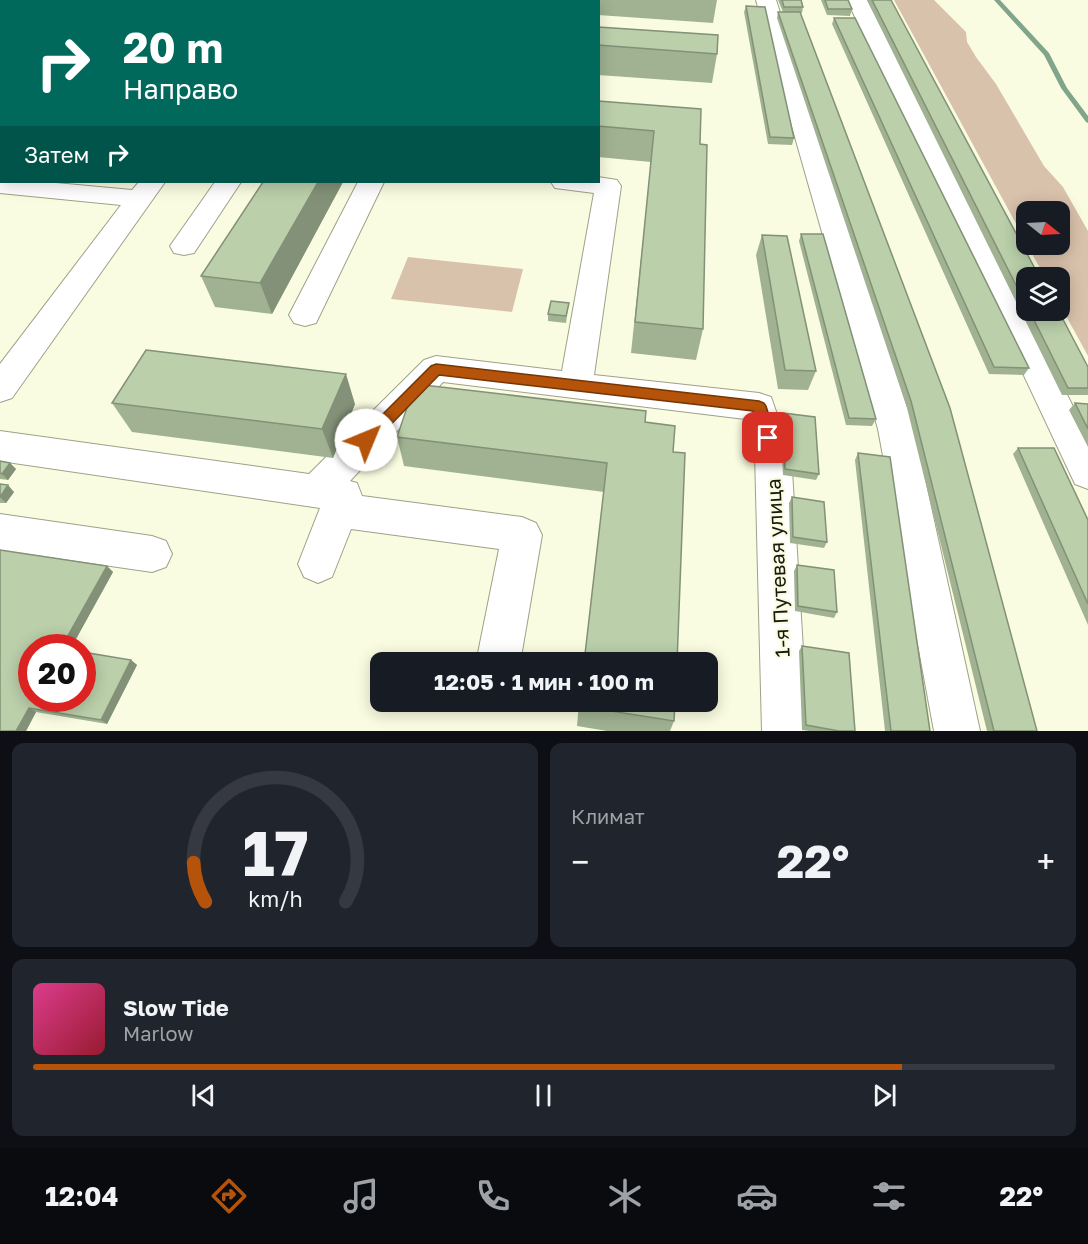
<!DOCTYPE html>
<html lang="ru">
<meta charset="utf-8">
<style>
body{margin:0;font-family:"Golos Text",sans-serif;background:#20242c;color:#f1f3f6;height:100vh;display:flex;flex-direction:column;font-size:22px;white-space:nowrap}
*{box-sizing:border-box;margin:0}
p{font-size:20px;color:#9ea1a6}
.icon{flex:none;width:33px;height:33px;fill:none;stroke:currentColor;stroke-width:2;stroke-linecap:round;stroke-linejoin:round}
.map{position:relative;height:731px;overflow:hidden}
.details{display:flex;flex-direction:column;gap:12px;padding:12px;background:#0d0f14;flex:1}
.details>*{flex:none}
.banner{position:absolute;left:0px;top:0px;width:600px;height:183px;box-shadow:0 3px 15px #0003;background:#00695c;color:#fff;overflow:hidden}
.needle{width:39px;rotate:108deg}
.controls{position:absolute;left:1016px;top:201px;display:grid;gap:12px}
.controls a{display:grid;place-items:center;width:54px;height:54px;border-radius:12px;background:#171b24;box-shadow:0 3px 15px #0003;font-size:30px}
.speed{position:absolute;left:18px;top:634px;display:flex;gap:12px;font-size:30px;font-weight:700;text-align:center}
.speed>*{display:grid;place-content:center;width:78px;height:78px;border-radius:50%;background:#171b24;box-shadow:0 3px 15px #0003;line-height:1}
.speed .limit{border:9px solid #d22;background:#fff;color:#111}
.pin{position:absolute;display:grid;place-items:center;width:51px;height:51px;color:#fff;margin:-26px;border-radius:12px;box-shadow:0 3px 9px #0006}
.me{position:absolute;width:66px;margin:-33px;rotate:45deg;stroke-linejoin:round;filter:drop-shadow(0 0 4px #0008)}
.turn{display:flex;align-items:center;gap:21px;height:126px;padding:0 24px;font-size:27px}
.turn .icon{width:78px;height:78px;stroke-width:2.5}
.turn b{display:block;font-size:42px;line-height:51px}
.then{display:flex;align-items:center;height:57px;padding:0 24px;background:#0003;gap:12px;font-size:22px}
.big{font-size:45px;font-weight:700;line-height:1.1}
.details .widget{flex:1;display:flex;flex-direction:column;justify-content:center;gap:9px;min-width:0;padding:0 21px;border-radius:12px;background:#20242c}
.details .dial{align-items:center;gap:0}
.dial svg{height:156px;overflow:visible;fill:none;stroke:#363941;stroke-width:7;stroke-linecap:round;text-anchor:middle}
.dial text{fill:#f1f3f6;stroke:none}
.song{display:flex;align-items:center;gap:18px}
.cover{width:72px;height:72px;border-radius:9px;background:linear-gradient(135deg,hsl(330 70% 55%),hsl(350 70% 35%))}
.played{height:6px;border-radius:3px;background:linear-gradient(90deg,#b45309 85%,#363941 85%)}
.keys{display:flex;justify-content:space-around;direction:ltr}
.heat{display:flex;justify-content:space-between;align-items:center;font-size:33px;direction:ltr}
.details .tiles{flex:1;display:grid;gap:12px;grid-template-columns:1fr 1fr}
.widget:last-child{grid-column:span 2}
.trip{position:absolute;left:370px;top:652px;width:348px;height:60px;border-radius:12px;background:#171b24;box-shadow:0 3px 15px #0003;font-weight:700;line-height:60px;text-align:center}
.menu{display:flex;height:96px;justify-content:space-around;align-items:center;background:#090b0e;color:#9ea1a6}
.menu .icon{width:42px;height:42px}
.menu .active{color:#b45309}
.menu b{font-size:27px;color:#f1f3f6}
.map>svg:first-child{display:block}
.green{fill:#d9c2ac}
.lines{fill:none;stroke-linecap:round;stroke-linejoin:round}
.stream{fill:#80a58b;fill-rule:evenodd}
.minor-casing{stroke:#9fa188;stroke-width:2}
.minor{fill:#fff;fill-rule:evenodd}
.wall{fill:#a0b292}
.shaded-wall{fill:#829177}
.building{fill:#bacfaa;stroke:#829177;stroke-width:1.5}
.route{fill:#b45309;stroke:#753606;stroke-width:1.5}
.labels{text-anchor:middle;stroke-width:4.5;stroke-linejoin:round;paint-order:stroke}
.near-street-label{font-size:20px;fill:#191910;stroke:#fafce1}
</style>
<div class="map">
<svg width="1088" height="731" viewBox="0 0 1088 731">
<rect width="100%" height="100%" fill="#fafce1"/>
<path class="green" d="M894,0H934L966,32L967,42L976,57L996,84L1044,166L1063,187L1088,231V356L1059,303V278L1045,277L1027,245L1059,244V212H1026V242Z
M408,257L523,269L512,312L391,299Z"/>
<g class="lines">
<path class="stream" d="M994,0H1000L1049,53L1067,88L1088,116V123L1086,122L1061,88L1044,55Z"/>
<g class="minor-casing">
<path id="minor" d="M281,0H301L280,2Z
M421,0H441L420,2Z
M486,0H506L485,2Z
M756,0H776L914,429L980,731H934L878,429Z
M847,0H867L1088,436V489L1075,484Z
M0,177L2,182H45L132,190L139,182H165L12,398L0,402V364L121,205L0,193Z
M598,177L617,180L621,186L594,375L759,393L771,397L791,454L808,731H762L755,454L745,419L443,382L350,481L357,483L362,496L522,517L536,523L542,535L520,663H476L499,549L351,529L332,577L318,583L304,577L298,564L320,508L0,461V431L309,474L424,360L436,356L562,371L594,193L555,188L551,182H598Z
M215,182H241L194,253L184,255L174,253L170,246Z
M358,182H384L316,323L305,326L294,323L289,315Z
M0,514L152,536L166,541L172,554L166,567L152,572L0,550Z"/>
</g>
<use href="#minor" class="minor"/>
</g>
<path class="wall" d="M0,0L2,2V17L0,15Z
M383,0H416L415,2H383Z
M537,0H717L713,23L598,15V2H537Z
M778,0H801L803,7L802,13H800L1037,731H987L907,408L777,18L778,12H783Z
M821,0H848L852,9L850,16L827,15Z
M867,0H891L1026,278V310H1058L1088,367V395H1062Z
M746,6L794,138L792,145L768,144L744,12Z
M834,18L1029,368L1024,375L989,374L832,24Z
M598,27L717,54L712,83L598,75Z
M598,101L700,144L703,329L696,360L631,353L651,162L598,157Z
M0,115H2V165H0Z
M263,182H343L272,314L215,307L201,276Z
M801,234L876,419L872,426L846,425L799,241Z
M762,235L816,371L808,390L778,389L756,255Z
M569,303L566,323L548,321V314Z
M112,403L355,404L333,458L132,432Z
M1075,403L1088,404V447L1069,410Z
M783,413L819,474L816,480L783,475L780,420Z
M645,422L673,452L604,492L404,466L397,437Z
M1018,448L1088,520V625L1013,454Z
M858,453L930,731H885L855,460Z
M0,461L10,463L16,469L8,480L0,479Z
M0,484L14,492L6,503H0Z
M792,497L827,542L824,548L790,543L789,503Z
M0,550L107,566L113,572L71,648H32V699H82V652L131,660L137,665L107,724L36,712L26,731H0Z
M797,565L837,612L834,618L795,611L794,571Z
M802,646L855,731H809L802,730L799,651Z
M579,702L674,721L670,731H607L577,726Z"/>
<path class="shaded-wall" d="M239,0H261V2H238Z
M318,182H343L272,314L260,283Z
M346,374L355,404L333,458L322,429Z
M10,463L16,469L8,480L2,474Z
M8,485L14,492L6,503L0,497Z
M107,566L113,572L71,648H61Z
M131,660L137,665L107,724L101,720Z
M29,708L36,712L26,731H16Z"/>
<path class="building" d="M6,0H134L154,2H4Z
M194,0H239L238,1L244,2H193Z
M782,0H801L803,7H784Z
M825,0H848L852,9H828Z
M872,0H891L1040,278H1026V305Z
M746,6L765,7L794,138L770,137Z
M778,12H800L950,408L1037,731H994L911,401Z
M834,18H855L1029,368L994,367Z
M598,27L718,35L717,54L598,45Z
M598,101L701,109L700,144L707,145L703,329L635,322L654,131L598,126Z
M0,115H2V142H0Z
M263,182H318L260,283L201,276Z
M801,234H823L876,419L849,418Z
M762,235L787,236L816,371L785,370Z
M551,301L569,303L566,316L548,314Z
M1029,310H1058L1088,367V388H1068Z
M146,350L346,374L322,429L112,403Z
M415,384L646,411L645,422L675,426L673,452L685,453L677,663H584L607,463L397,437Z
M1075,403L1088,404V429Z
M783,413L815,417L819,474L785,469Z
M1018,448H1054L1088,520V604Z
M858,453L890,457L930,731H891Z
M0,461L10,463L2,474L0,473Z
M0,484L8,485L0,497Z
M792,497L824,502L827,542L793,537Z
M0,550L107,566L61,648H32V699H82V652L131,660L101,720L29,708L16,731H0Z
M797,565L834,570L837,612L798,606Z
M802,646L849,653L855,731H839L806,725Z
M579,702H675L674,721L579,706Z"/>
<path class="route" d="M436,364L759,401L764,403L766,406L776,438L773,442H763L753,411L439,375L371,445H361L359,440L361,436L431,366Z"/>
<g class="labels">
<g class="near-street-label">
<text transform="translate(778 568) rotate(-93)" y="7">1-я Путевая улица</text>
</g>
</g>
</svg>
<div class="controls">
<a><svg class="needle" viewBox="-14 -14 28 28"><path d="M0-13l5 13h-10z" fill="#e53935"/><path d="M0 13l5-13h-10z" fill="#9ea1a6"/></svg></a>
<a><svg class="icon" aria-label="layers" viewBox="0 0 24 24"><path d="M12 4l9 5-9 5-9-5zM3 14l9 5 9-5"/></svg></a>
</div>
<div class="speed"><div class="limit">20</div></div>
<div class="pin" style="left:768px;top:438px;background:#d93025"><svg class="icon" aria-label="arrive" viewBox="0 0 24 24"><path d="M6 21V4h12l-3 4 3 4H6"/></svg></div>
<svg class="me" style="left:366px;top:440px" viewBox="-20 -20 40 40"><circle r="19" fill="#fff"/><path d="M0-13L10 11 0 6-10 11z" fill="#b45309"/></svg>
<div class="trip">12:05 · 1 мин · 100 m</div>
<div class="banner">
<div class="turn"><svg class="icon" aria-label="right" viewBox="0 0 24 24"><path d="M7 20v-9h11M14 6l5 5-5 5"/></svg><div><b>20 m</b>Направо</div></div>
<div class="then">Затем<svg class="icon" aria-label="right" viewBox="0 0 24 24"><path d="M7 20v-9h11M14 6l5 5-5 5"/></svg></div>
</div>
</div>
<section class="details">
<div class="tiles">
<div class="widget dial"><svg viewBox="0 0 100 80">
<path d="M14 69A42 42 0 1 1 86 69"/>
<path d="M14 69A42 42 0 0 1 8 49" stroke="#b45309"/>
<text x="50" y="56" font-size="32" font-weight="700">17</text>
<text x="50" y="72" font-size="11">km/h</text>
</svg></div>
<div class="widget"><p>Климат</p>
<div class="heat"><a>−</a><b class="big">22°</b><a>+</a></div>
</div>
<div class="widget">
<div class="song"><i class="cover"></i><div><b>Slow Tide</b><p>Marlow</p></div></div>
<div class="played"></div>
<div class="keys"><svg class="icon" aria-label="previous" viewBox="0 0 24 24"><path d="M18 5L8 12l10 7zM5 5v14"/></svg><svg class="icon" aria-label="pause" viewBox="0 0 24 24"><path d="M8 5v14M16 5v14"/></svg><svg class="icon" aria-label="next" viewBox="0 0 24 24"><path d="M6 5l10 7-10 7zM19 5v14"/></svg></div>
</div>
</div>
</section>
<nav class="menu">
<b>12:04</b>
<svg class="icon active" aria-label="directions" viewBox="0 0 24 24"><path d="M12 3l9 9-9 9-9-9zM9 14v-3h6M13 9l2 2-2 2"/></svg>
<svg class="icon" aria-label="music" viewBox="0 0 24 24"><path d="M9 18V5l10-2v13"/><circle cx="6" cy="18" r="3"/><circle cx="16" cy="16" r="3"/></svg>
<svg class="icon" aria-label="phone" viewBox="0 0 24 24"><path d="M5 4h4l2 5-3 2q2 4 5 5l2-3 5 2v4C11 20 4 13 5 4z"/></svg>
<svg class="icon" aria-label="climate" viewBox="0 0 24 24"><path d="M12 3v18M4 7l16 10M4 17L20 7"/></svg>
<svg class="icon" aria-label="car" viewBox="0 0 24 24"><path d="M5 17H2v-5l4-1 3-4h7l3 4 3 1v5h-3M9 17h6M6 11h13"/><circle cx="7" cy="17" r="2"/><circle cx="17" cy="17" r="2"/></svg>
<svg class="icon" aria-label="filters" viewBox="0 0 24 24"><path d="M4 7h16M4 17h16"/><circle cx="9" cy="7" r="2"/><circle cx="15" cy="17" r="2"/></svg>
<b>22°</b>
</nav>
